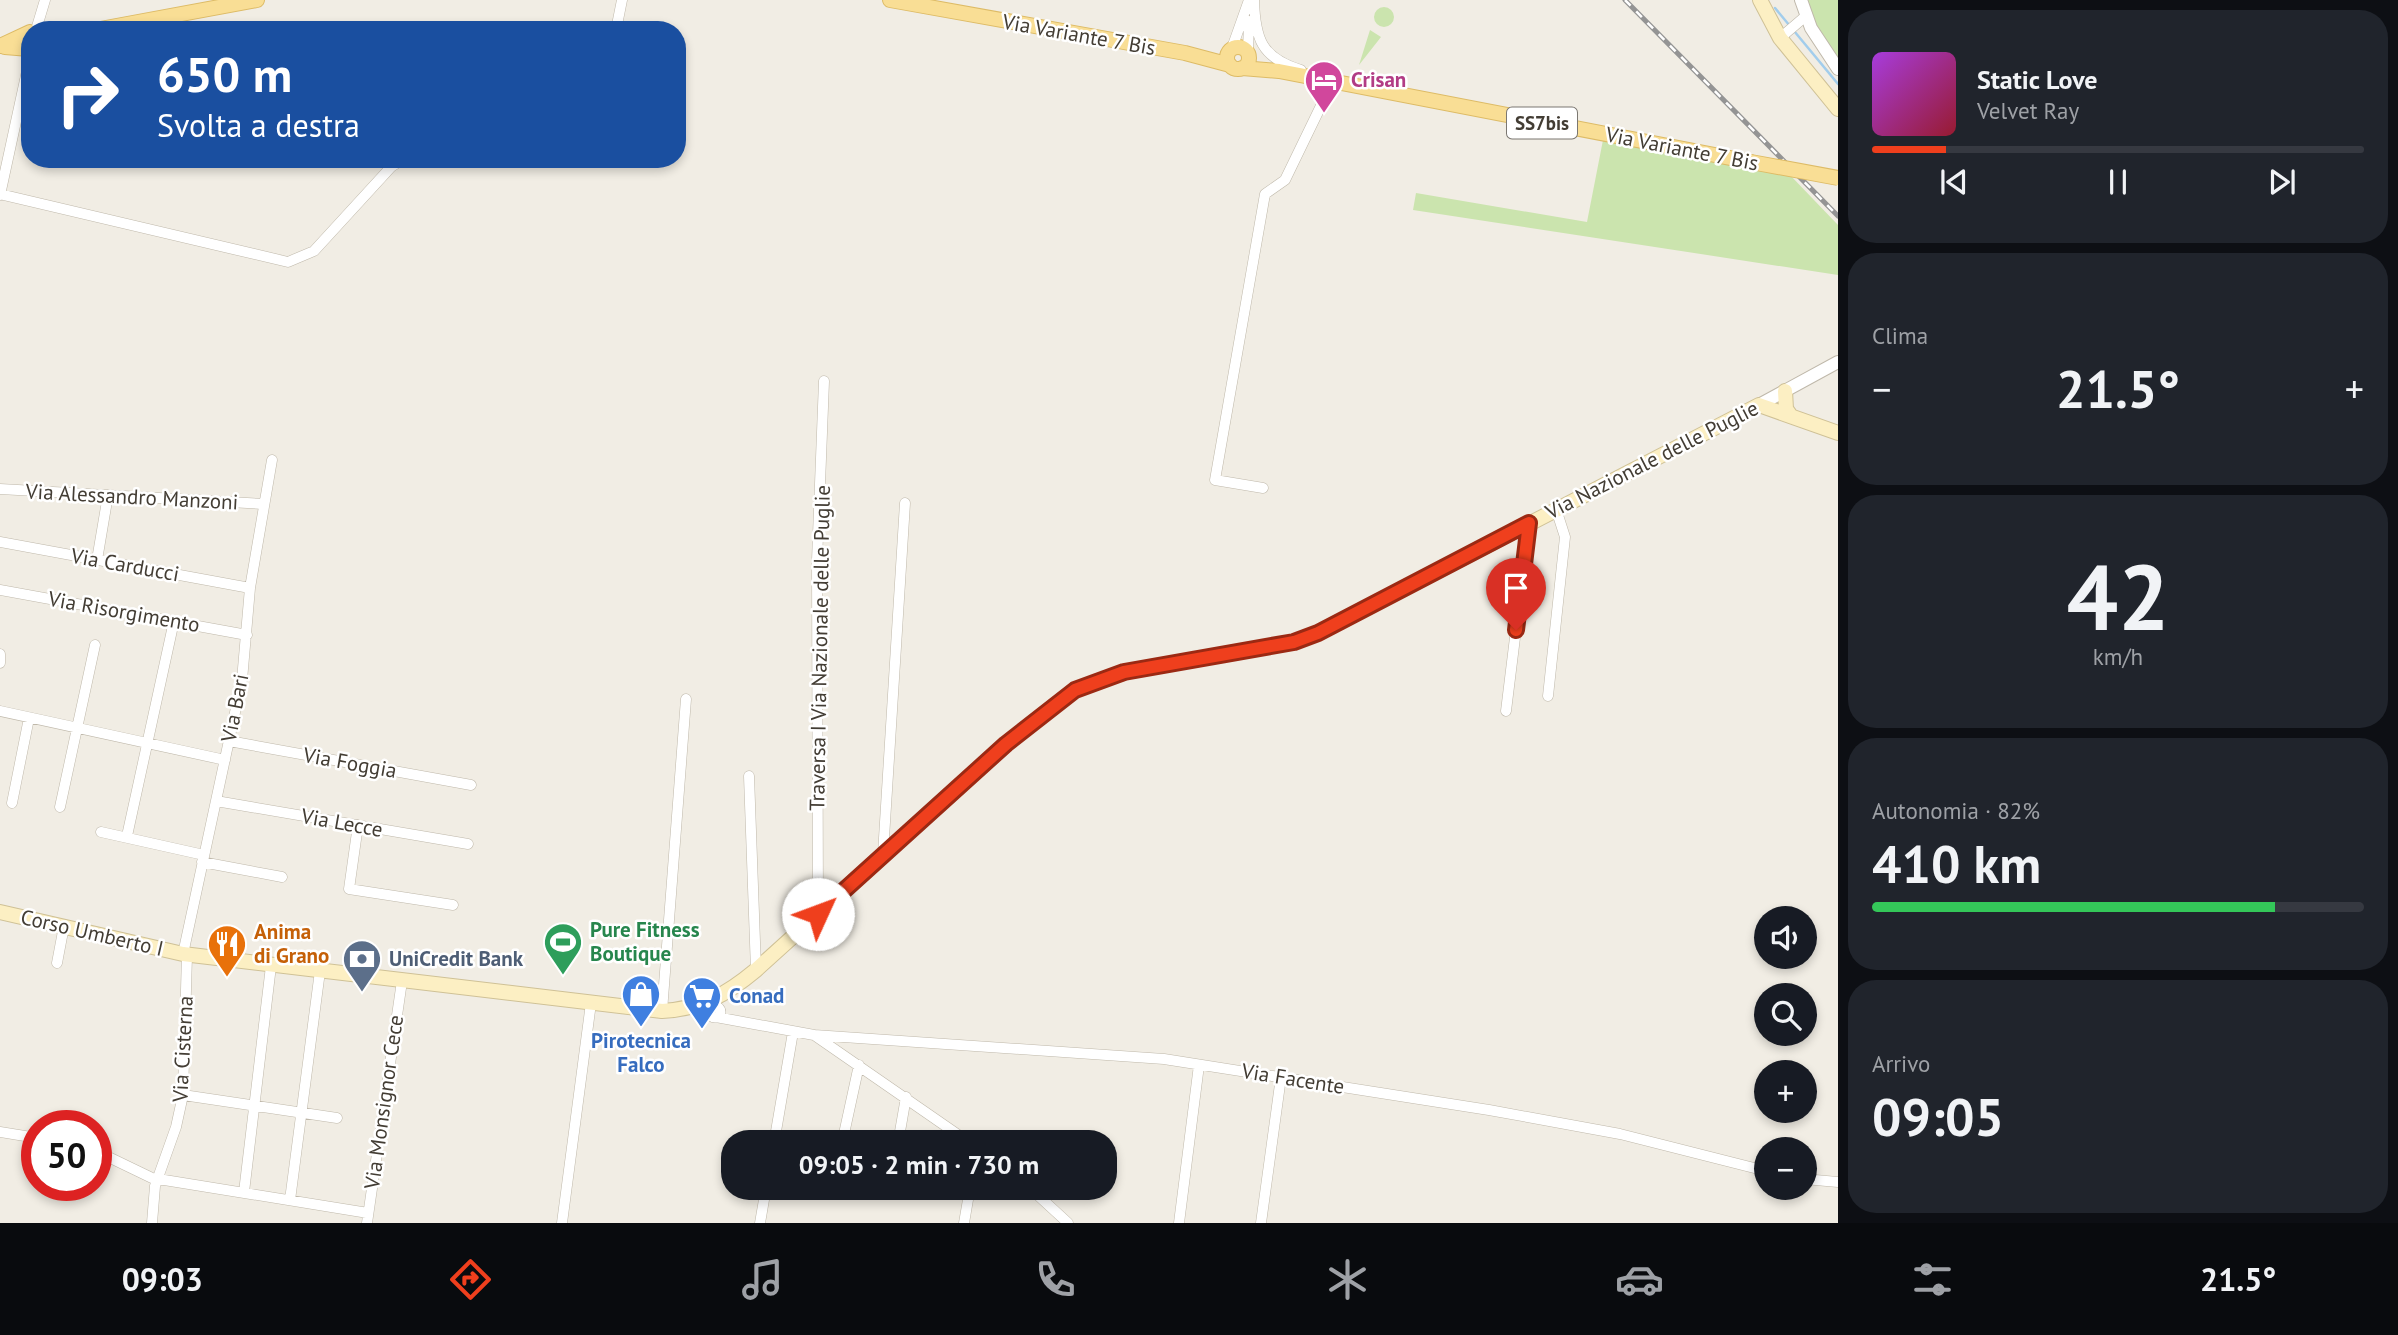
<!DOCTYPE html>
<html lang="it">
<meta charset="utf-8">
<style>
body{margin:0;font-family:"PT Sans",sans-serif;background:#20242c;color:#f1f3f6;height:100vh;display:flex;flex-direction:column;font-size:26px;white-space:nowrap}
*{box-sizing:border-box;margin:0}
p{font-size:23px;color:#9ea1a6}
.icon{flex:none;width:38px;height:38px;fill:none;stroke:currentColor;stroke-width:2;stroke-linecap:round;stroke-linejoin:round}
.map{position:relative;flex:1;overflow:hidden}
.details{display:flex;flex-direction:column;gap:10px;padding:10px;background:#0d0f14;width:560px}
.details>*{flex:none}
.guide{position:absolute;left:21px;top:21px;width:665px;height:147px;border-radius:28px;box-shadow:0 4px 10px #0003;background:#1a4fa0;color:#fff;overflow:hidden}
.fabs{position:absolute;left:1754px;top:906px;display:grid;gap:14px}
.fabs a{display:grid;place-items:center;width:63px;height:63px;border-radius:50%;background:#171b24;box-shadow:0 4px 10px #0003;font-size:35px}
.speed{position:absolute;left:21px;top:1110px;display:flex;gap:14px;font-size:35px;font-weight:700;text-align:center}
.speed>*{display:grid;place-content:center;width:91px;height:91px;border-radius:50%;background:#171b24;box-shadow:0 4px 10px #0003;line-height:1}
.speed .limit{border:10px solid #d22;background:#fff;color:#111}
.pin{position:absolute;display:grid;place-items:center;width:60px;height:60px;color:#fff;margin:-72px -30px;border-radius:50% 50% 50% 0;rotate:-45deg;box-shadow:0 0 7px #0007}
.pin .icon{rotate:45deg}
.me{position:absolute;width:77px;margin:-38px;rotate:47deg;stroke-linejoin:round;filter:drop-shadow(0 0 5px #0008)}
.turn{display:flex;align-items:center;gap:24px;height:147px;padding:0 21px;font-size:32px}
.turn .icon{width:91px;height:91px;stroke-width:2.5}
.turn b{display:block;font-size:49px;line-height:60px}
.big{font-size:52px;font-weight:700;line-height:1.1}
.details .card{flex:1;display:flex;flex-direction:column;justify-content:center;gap:10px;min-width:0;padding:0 24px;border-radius:28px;background:#20242c}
.details .dial{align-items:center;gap:0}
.dial b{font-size:91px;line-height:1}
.song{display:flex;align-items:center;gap:21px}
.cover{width:84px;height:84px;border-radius:10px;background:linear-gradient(135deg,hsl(280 70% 55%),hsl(350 70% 35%))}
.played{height:7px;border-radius:4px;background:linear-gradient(90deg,#ef3f1d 15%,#363941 15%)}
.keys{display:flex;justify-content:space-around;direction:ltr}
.heat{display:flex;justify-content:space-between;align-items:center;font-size:38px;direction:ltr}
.charge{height:10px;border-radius:5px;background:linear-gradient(90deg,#34c759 82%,#363941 0)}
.trip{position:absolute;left:721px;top:1130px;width:396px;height:70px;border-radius:28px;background:#171b24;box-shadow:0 4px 10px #0003;font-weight:700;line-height:70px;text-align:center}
.dock{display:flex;height:112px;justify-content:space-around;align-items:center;background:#090b0e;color:#9ea1a6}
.dock .icon{width:49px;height:49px}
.dock .selected{color:#ef3f1d}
.dock b{font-size:32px;color:#f1f3f6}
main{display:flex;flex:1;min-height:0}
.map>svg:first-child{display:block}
.green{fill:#cbe4ae}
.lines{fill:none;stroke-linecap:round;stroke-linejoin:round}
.stream{stroke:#a2cdec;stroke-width:2.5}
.minor-casing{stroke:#bfb8aa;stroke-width:11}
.tertiary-casing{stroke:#bfb8aa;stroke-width:14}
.secondary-casing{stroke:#cfc196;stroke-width:16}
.primary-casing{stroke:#db6;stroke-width:16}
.minor{stroke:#fff;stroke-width:10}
.tertiary{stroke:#fff;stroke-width:12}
.secondary{stroke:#fcefc3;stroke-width:14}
.primary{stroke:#f9de95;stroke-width:14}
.rail-casing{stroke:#949494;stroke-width:5}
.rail{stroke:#fff;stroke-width:2.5;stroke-dasharray:8;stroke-linecap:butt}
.primary-bridge-casing{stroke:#db6;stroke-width:16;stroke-linecap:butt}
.primary-bridge{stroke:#f9de95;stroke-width:14}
.route-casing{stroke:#9b2913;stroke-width:18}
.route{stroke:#ef3f1d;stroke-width:12}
.labels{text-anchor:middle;stroke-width:5;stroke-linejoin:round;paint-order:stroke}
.shield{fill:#fff;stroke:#7b7771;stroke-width:2}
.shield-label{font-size:19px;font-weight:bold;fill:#433d34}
.street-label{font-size:21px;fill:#433d34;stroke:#fff}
.hotel-label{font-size:21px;font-weight:bold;fill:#b23c85;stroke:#fff;text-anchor:start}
.leisure-label{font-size:21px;font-weight:bold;fill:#27864d;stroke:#fff;text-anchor:start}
.food-label{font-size:21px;font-weight:bold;fill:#c56008;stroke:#fff;text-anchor:start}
.service-label{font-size:21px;font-weight:bold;fill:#4e5e75;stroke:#fff;text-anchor:start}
.shop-label{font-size:21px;font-weight:bold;fill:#366cbe;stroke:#fff;text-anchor:start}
</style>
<main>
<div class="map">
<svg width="1838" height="1223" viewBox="0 0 1838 1223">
<rect width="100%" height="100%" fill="#f1ede4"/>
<path class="green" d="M1806,0H1838V62L1823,42Z
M1374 17a10 10 0 1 1 20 0a10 10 0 1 1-20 0Z
M1370,30L1381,37L1359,65Z
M1603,140L1790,175L1838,225V275L1413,210L1416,193L1587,222Z"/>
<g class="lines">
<path class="stream" d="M1775,8L1838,84"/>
<g class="minor-casing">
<path id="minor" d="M1254,0C1255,38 1261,58 1301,70
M36,30L45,0
M616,30L622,0
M1780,38L1807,15
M1232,48L1249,0
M1248,52L1249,21
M677,101H680L679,107
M0,194L288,262L314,251L391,167L403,159
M0,195L30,57
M1263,488L1215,480L1265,194L1285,180L1333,81
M0,489L264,504
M0,542L250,588
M97,560L108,495
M0,590L247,635
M0,654V663
M1548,696L1565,537L1556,509
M0,711L225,760
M1506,711L1529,523
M229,741L471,785
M749,776L756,970
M216,801L468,844
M12,803L29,718
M60,807L95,645
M358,825L349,889L453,905
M101,832L204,855
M127,836L174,621
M883,854L905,503
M202,862L282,877
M818,914L817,561L824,381
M183,954L242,680L250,588L272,460
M57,963L64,926
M709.5 1012a5.5 5.5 0 1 1 11 0a5.5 5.5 0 1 1-11 0Z
M662,1011L686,699
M716,1017L814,1035L970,1143
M814,1035L1164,1059L1489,1110L1620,1134L1766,1171
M183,1095L337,1118
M0,1132L37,1138
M774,1143L793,1032
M842,1143L859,1065
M898,1143L906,1097
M96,1151L152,1178L368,1213
M1804,1179L1838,1182
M1030,1188L1068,1223
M890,1191L891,1188
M244,1192L271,966
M290,1200L320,971
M152,1223L155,1186L176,1127L183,1095L187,955
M367,1223L402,981
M562,1223L591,1003
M760,1223L766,1188
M964,1223L970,1188
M1179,1223L1199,1065
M1261,1223L1281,1077"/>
</g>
<g class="tertiary-casing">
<path id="tertiary" d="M1801,0L1811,28L1838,69
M1759,405L1838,362"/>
</g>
<g class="secondary-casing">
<path id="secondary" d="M1760,0L1780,38L1838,109
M1785,391L1786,409L1791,416
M0,912L183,954L662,1011C701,1009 726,995 756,970L1006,744L1075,690L1124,672L1294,642L1318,633L1759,405L1838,433"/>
</g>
<g class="primary-casing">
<path id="primary" d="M890,0L1185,53L1230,65
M95,30L257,0
M0,46L30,32
M1227 58a11 11 0 1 1 22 0a11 11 0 1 1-22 0Z
M5,47L29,49
M1242,68L1279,71L1751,162"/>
</g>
<use href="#minor" class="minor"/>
<use href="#tertiary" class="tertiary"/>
<use href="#secondary" class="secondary"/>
<use href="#primary" class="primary"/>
<g class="rail-casing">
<path id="rail" d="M1625,0L1838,216"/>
</g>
<use href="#rail" class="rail"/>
<g class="primary-bridge-casing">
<path id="primary-bridge" d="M1751,162L1838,178"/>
</g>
<use href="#primary-bridge" class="primary-bridge"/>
</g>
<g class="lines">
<g class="route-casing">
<path id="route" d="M818,914L1006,744L1075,690L1124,672L1294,642L1318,633L1529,523L1516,630"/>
</g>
<use href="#route" class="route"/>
</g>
<defs>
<g id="hotel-pin" transform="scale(2.0125)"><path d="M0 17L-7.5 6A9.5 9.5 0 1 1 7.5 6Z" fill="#d1479c" stroke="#fff"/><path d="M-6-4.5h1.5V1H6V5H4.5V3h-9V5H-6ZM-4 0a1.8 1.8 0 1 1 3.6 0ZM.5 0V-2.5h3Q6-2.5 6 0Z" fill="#fff"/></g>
<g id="stadium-pin" transform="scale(2.0125)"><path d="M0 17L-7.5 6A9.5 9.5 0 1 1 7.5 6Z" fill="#2e9e5b" stroke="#fff"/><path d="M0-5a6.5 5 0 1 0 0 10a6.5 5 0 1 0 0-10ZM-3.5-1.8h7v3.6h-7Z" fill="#fff"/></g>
<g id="restaurant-pin" transform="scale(2.0125)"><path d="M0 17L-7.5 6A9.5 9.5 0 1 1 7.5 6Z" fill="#e8710a" stroke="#fff"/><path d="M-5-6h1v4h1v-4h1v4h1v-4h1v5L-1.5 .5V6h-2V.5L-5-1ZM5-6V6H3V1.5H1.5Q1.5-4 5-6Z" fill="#fff"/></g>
<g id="bank-pin" transform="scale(2.0125)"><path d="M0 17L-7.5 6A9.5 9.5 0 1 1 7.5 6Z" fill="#5c6f8a" stroke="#fff"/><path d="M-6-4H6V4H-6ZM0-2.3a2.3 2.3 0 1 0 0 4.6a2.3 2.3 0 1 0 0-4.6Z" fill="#fff"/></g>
<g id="shop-pin" transform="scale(2.0125)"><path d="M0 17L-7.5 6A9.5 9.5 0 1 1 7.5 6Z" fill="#3f7fe0" stroke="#fff"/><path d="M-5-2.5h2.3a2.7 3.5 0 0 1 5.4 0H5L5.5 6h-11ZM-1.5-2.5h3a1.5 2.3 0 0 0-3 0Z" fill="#fff"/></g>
<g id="supermarket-pin" transform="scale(2.0125)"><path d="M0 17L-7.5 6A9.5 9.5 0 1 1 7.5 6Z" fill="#3f7fe0" stroke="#fff"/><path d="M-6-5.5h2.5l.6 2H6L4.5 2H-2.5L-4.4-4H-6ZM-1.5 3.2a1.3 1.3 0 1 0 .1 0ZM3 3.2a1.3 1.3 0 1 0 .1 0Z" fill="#fff"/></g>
</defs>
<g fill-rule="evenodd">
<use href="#hotel-pin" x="1324" y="80"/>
<use href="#stadium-pin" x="563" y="942"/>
<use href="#restaurant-pin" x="227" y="944"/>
<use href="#bank-pin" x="362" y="959"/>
<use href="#shop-pin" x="641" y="994"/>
<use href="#supermarket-pin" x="702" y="996"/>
</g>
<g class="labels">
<rect class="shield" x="1507" y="107.5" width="70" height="31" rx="5"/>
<g class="shield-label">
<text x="1542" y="130">SS7bis</text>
</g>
<g class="street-label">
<text transform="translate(1079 35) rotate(10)" y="7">Via Variante 7 Bis</text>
<text transform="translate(1682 149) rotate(11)" y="7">Via Variante 7 Bis</text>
<text transform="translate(1652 460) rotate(-27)" y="7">Via Nazionale delle Puglie</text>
<text transform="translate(132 497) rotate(3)" y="7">Via Alessandro Manzoni</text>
<text transform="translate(125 565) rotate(10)" y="7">Via Carducci</text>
<text transform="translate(124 612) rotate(10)" y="7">Via Risorgimento</text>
<text transform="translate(820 648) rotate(-89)" y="7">Traversa I Via Nazionale delle Puglie</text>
<text transform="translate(235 708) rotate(-79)" y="7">Via Bari</text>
<text transform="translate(350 763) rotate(10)" y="7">Via Foggia</text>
<text transform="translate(342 823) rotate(10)" y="7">Via Lecce</text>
<text transform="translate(92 933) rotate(13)" y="7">Corso Umberto I</text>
<text transform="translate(183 1049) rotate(-87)" y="7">Via Cisterna</text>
<text transform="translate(1293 1079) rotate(9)" y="7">Via Facente</text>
<text transform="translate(384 1102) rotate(-82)" y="7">Via Monsignor Cece</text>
</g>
<g class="hotel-label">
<text x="1351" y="87">Crisan</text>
</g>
<g class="leisure-label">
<text x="590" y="937">Pure Fitness<tspan x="590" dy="24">Boutique</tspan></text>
</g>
<g class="food-label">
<text x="254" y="939">Anima<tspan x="254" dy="24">di Grano</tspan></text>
</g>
<g class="service-label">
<text x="389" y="966">UniCredit Bank</text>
</g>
<g class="shop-label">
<text x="729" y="1003">Conad</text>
<text x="641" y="1048" text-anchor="middle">Pirotecnica<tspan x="641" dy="24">Falco</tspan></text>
</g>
</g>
</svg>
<div class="fabs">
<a><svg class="icon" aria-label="sound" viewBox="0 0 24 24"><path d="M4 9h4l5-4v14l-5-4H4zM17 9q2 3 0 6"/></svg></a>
<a><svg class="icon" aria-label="search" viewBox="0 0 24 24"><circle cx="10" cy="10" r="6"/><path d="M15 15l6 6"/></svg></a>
<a>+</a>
<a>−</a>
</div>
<div class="speed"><div class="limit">50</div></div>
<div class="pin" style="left:1516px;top:630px;background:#d93025"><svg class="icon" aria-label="arrive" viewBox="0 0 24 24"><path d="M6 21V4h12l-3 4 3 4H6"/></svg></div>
<svg class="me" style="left:818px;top:914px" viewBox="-20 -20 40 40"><circle r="19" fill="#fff"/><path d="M0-13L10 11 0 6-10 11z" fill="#ef3f1d"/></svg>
<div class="trip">09:05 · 2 min · 730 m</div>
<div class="guide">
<div class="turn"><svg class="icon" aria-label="right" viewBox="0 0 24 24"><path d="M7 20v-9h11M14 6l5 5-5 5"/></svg><div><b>650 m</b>Svolta a destra</div></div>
</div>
</div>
<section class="details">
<div class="card">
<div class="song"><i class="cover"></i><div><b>Static Love</b><p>Velvet Ray</p></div></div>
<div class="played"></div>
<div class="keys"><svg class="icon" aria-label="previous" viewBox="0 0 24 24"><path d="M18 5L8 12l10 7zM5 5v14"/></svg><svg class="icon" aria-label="pause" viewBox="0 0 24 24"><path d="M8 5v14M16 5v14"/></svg><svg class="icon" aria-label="next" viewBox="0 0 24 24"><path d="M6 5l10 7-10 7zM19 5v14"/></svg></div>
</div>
<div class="card"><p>Clima</p>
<div class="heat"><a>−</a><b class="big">21.5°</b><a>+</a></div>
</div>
<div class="card dial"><b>42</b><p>km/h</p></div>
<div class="card"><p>Autonomia · 82%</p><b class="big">410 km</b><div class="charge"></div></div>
<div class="card"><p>Arrivo</p><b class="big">09:05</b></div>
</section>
</main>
<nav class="dock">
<b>09:03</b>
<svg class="icon selected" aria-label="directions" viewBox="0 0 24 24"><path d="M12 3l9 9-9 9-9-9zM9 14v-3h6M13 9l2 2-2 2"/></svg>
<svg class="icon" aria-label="music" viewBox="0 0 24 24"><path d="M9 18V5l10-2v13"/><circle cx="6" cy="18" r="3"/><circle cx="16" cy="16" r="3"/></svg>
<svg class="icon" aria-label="phone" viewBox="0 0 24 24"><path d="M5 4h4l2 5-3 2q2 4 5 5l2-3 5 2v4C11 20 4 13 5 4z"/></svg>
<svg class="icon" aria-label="climate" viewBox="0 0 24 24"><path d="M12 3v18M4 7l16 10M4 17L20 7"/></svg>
<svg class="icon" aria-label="car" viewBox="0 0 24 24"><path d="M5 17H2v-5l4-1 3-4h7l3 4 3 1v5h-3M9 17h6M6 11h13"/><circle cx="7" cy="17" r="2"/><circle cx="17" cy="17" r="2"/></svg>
<svg class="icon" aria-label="filters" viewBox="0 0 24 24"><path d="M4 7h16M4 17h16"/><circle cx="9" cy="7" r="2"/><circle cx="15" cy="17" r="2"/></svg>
<b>21.5°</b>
</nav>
